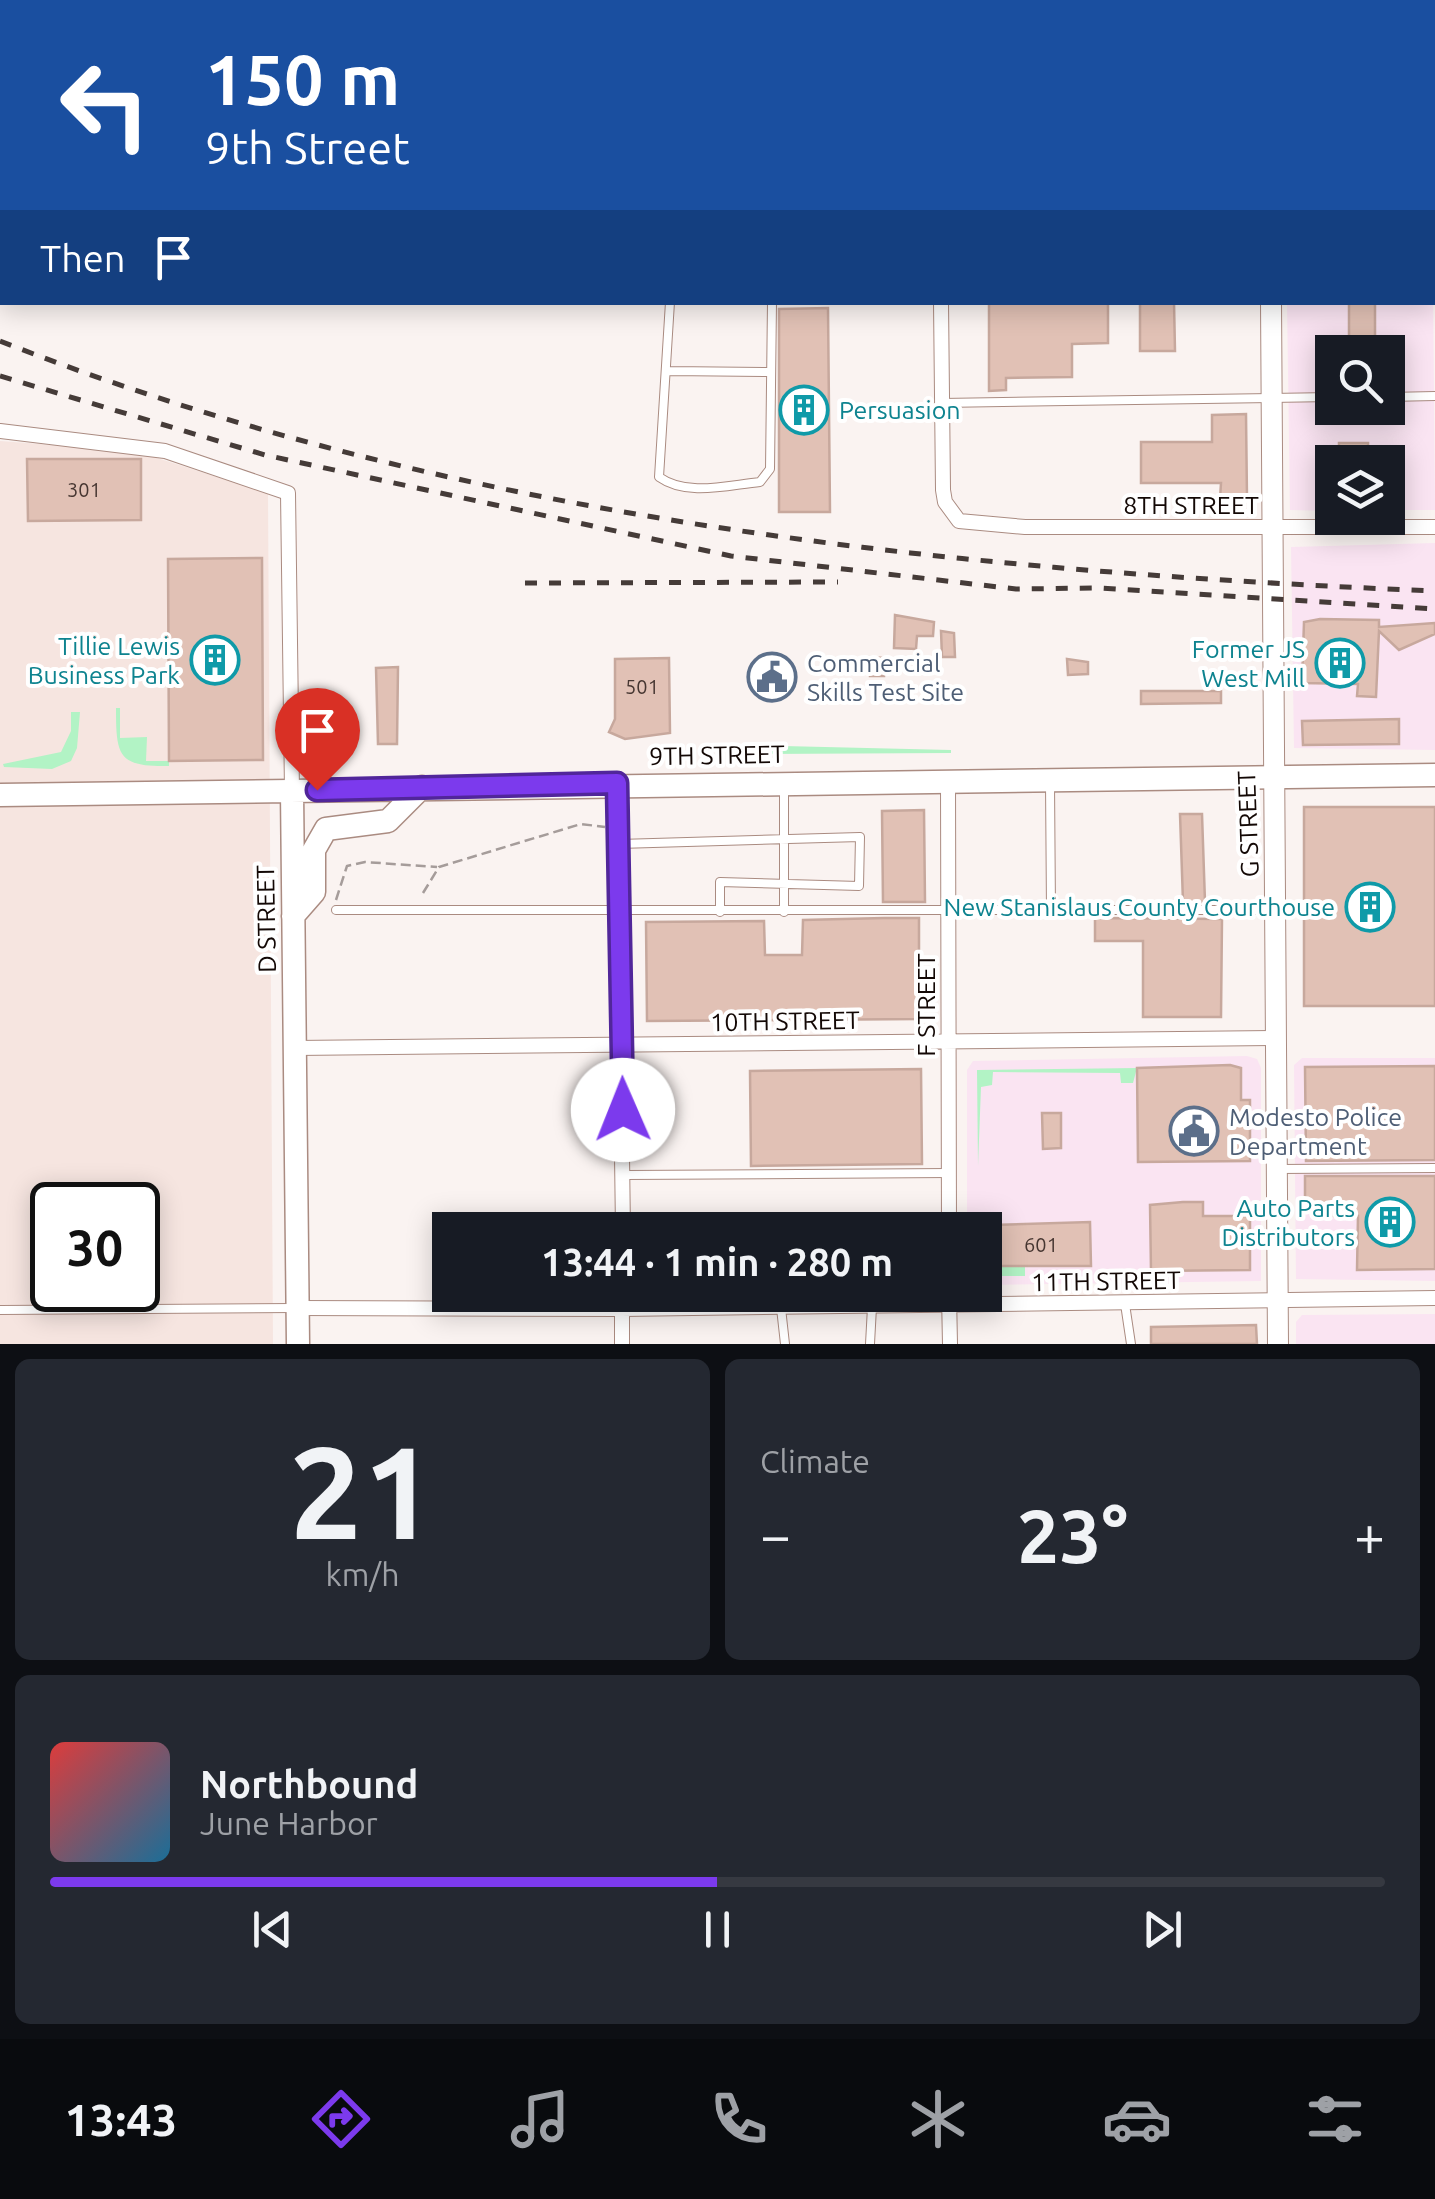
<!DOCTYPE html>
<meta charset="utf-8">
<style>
body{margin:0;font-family:Ubuntu,sans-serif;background:#242831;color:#f1f3f6;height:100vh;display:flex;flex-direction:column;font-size:38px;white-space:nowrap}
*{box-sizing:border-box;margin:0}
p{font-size:32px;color:#9ea1a6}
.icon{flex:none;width:55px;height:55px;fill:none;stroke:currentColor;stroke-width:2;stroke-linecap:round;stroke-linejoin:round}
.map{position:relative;height:1344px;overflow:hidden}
.details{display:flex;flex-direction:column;gap:15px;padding:15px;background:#0d0f14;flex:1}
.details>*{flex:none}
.guide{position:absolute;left:0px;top:0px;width:1435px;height:305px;box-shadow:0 5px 25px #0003;background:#1a4fa0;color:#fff;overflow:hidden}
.controls{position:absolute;left:1315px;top:335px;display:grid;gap:20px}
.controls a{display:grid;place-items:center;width:90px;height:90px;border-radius:0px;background:#171b24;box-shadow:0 5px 25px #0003;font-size:50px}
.speed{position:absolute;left:30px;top:1182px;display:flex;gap:20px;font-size:50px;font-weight:700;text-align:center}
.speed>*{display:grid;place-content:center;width:130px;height:130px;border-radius:50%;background:#171b24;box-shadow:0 5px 25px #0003;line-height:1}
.speed .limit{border:5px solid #111;border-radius:15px;background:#fff;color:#111}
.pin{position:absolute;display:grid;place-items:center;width:85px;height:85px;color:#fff;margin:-102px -42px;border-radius:50% 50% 50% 0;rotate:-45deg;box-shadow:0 0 10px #0007}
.pin .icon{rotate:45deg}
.me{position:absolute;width:110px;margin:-55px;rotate:359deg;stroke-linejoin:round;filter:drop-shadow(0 0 8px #0008)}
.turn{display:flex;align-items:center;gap:35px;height:210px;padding:0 40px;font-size:45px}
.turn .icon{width:130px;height:130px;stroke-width:2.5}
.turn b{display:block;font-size:70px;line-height:85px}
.then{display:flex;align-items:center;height:95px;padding:0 40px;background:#0003;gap:20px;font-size:38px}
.big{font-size:75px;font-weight:700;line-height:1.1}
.details .card{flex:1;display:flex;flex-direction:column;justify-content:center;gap:15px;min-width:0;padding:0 35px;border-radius:15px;background:#242831}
.details .dial{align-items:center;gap:0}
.dial b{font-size:130px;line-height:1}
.song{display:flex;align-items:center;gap:30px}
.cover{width:120px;height:120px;border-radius:15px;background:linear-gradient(135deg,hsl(0 70% 55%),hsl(200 70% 35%))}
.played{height:10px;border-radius:5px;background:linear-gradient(90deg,#7c3aed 50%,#363941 50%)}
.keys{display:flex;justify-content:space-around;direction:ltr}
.heat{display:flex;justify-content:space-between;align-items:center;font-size:55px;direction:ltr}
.details .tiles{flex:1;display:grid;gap:15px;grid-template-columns:1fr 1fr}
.card:last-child{grid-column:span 2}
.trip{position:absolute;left:432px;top:1212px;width:570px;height:100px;border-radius:0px;background:#171b24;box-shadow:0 5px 25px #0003;font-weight:700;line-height:100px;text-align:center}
.dock{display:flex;height:160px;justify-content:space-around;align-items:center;background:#090b0e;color:#9ea1a6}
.dock .icon{width:70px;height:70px}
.dock .active{color:#7c3aed}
.dock b{font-size:45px;color:#f1f3f6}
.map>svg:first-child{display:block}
.commercial{fill:#fae4f2;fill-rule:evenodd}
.built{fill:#f6e5e0;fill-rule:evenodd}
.green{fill:#b2f3c5}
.building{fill:#e1c1b5;stroke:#c7a89d;stroke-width:2.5}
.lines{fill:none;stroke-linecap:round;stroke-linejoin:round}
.lane-casing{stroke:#aa8b81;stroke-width:10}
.street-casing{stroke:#aa8b81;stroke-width:16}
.secondary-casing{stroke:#aa8b81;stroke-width:22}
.primary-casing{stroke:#aa8b81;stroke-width:25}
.highway-casing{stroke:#aa8b81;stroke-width:28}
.path{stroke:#a59c9a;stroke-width:2.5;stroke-dasharray:10 5;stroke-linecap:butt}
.lane{stroke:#fff;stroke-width:8}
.street{stroke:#fff;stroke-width:14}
.secondary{stroke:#fff;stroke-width:20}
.primary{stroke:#fff;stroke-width:22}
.highway{stroke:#fff;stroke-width:25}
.rail{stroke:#453b38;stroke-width:5;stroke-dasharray:12 12;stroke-linecap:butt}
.route-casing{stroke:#51269a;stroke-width:25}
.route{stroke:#7c3aed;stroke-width:18}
.labels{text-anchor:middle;stroke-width:8;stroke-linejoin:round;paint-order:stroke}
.number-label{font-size:20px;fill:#463631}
.culture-label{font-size:25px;fill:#0d838f;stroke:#fff;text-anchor:end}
.street-label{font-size:25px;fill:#130805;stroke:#fff}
.service-label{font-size:25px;fill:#4e5e75;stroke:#fff;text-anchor:start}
</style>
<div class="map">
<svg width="1435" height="1344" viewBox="0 0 1435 1344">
<rect width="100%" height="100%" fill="#faf3f1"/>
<path class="commercial" d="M1433,284L1435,510H1388V462H1332V511L1290,510L1287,303L1432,302ZM1332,352H1388V408H1332Z
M1435,543V750L1294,748L1291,547Z
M1247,1056L1257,1059L1261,1068V1281L985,1285V1230H967V1070L973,1061Z
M1302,1058H1435V1281L1296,1279L1294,1065Z
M1435,1314V1344H1296V1322L1302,1315Z"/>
<path class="built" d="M0,441L135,451L268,493L273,1344H0ZM52,1205H138V1290H52Z"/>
<path class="green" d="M116,708H120V738L147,737L146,761H169V766C118,767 116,756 116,708Z
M71,712H80L77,748L71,761L52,769L4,767L3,764L61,752L71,731Z
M745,745L951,750V753L746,754Z
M1137,1068L1133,1083H1121L1120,1073L993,1072L992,1085L981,1087L978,1166L977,1070Z
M989,1223H993L992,1266H1025V1276H985Z"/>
<path class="building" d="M989,302H1108V343L1072,344V377L1006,378V390L989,391Z
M1140,302H1174L1175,351H1140Z
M1349,302H1375V352H1349Z
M828,308L830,512H779V309Z
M1246,414L1247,499H1220L1221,483H1141V442H1212V415Z
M1339,443H1368V462H1339Z
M27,459H141V520L28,521Z
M262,558L263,760L169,761L168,559Z
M895,615L934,622L933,636H917L916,649L894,648Z
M1320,619L1379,620V627L1435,623V634L1399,650L1379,631L1376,697L1357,696L1358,684L1302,683L1304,622Z
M941,631L954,633L955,657H942Z
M869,657L884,658V676H870Z
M669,658L670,733L625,739L609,732L615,719V659Z
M1067,659L1088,662V674L1068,675Z
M398,667L397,744H378L376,668Z
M1141,691H1221V703L1141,704Z
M1399,719V744L1303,745L1302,721Z
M1304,807H1435V1006H1304Z
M924,810L925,902H883L882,811Z
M1180,814H1202L1205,902H1183Z
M884,918H919V1019L647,1021L646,922L764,921L765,955H802L803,920Z
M1095,918L1222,919L1221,1017H1143V941H1095Z
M1230,1065L1241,1068V1100H1250V1161L1138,1162L1137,1068Z
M1435,1066V1160L1306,1161L1305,1067Z
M921,1069L922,1164L751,1166L750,1071Z
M1042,1113H1061V1148L1043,1149Z
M1305,1176H1435V1269L1357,1270L1358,1216H1328V1204H1305Z
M1183,1202H1203V1216H1250V1270L1151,1271L1150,1205Z
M1090,1222L1091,1266H992V1225Z
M1256,1325L1257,1344H1151V1327Z"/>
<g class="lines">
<g class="lane-casing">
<path id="lane" d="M1432,137H1435
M0,151H2
M670,302L659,477C687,497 728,485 760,482L770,469L772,302
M669,371L771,372
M1388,397L1435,396
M942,403L1332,397
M1050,783L1051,911
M784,786V912
M619,844L860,837L859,886L720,882V912
M336,910H1271
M1278,1169L1435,1168
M624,1175L949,1173
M1125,1304L1131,1344
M781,1308L785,1344
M0,1310L295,1308
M870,1344L872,1307"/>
</g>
<g class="street-casing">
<path id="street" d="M279,0V2
M941,302L943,490L945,502L959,521L1025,527H1435
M0,431L165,451L288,493L292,791
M948,780L949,1230
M617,783L623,1230
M295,1048L1276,1038
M949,1295L950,1344
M299,1308L622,1309L1435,1298
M622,1344V1295"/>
</g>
<g class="secondary-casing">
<path id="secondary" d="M1268,0V2
M0,5L2,8
M1432,268H1435
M0,276L2,277
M1271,302L1278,1344"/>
</g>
<g class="primary-casing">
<path id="primary" d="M1432,9H1435
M292,791L298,1344
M0,795L1435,775
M293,916L314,892V850L326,829L388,821L422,787"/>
</g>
<g class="highway-casing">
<path id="highway" d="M675,0L690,2"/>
</g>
<path class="path" d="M423,893L439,867L581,824L605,827
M336,900L347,866L365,862L437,867"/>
<use href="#lane" class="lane"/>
<use href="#street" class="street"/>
<use href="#secondary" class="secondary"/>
<use href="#primary" class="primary"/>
<use href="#highway" class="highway"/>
<path class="rail" d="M0,341C455,520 950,571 1435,591
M0,376L265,455L731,556L1016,589L1098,588L1435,609
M525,583L838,582"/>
</g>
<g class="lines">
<g class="route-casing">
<path id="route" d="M317,790L617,783L623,1110"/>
</g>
<use href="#route" class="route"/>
</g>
<defs>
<g id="building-ring" transform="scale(2.5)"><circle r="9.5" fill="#fff" stroke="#0f9aa8" stroke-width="1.5"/><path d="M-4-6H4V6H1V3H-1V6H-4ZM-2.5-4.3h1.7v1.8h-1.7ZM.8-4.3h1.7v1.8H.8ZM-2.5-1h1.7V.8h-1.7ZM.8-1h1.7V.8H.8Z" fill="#0f9aa8"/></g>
<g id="civic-ring" transform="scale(2.5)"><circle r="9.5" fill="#fff" stroke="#5c6f8a" stroke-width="1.5"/><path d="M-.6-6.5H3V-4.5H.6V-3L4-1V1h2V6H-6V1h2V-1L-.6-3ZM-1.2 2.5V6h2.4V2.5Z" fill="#5c6f8a"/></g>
</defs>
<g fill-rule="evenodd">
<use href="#building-ring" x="804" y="410"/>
<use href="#building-ring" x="215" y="660"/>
<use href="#building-ring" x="1340" y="663"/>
<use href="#civic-ring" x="772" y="677"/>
<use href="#building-ring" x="1370" y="907"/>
<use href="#civic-ring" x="1194" y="1131"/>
<use href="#building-ring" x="1390" y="1222"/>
</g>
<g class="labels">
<g class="number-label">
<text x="84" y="497">301</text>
<text x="642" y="694">501</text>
<text x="1041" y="1252">601</text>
</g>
<g class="culture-label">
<text x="839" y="419" text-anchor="start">Persuasion</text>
<text x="180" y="655">Tillie Lewis<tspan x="180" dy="29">Business Park</tspan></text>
<text x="1305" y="658">Former JS<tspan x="1305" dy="29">West Mill</tspan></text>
<text x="1335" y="916">New Stanislaus County Courthouse</text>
<text x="1355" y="1217">Auto Parts<tspan x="1355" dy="29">Distributors</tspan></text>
</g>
<g class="street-label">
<text x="1191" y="514">8TH STREET</text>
<text transform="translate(717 755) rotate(-1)" y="9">9TH STREET</text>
<text transform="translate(1248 824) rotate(-92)" y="9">G STREET</text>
<text transform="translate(266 919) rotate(-91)" y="9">D STREET</text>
<text transform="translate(926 1005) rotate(-90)" y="9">F STREET</text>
<text transform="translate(785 1021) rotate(-1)" y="9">10TH STREET</text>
<text transform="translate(1106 1281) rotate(-1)" y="9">11TH STREET</text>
</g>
<g class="service-label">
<text x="807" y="672">Commercial<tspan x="807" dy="29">Skills Test Site</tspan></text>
<text x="1229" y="1126">Modesto Police<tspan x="1229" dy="29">Department</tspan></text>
</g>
</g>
</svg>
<div class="controls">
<a><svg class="icon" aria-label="search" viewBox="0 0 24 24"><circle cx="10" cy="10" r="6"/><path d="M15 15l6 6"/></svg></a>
<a><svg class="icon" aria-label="layers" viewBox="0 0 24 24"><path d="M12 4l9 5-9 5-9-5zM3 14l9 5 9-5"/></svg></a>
</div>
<div class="speed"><div class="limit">30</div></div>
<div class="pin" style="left:317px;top:790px;background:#d93025"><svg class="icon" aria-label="arrive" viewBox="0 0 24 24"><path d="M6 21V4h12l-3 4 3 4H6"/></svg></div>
<svg class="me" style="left:623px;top:1110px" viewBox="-20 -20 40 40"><circle r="19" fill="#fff"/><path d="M0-13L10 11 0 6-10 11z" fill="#7c3aed"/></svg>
<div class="trip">13:44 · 1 min · 280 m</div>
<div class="guide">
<div class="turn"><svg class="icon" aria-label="left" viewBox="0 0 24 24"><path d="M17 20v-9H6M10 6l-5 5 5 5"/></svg><div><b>150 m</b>9th Street</div></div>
<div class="then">Then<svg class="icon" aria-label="arrive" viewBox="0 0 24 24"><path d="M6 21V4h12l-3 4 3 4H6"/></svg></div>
</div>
</div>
<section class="details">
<div class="tiles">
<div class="card dial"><b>21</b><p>km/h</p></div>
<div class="card"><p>Climate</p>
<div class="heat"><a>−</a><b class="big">23°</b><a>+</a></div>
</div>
<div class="card">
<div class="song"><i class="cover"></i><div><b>Northbound</b><p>June Harbor</p></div></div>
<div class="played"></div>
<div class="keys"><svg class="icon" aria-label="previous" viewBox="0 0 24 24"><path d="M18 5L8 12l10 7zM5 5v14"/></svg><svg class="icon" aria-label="pause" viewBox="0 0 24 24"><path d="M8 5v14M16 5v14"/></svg><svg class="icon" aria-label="next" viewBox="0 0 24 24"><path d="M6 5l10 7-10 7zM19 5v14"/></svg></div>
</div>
</div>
</section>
<nav class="dock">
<b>13:43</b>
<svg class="icon active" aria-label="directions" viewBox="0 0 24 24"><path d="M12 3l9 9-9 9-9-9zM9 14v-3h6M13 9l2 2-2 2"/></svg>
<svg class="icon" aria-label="music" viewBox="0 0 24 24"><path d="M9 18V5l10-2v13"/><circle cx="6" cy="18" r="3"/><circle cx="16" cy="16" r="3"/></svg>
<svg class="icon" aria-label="phone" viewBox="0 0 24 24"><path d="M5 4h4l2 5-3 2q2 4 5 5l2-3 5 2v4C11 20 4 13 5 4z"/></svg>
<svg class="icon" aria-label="climate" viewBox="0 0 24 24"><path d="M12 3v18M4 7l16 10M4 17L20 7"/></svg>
<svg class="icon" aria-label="car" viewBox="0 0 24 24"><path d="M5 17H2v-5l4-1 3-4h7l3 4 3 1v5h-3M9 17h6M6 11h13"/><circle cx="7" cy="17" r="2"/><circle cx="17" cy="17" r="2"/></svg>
<svg class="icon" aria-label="filters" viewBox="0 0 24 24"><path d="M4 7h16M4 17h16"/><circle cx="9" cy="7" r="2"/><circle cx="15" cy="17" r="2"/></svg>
</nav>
